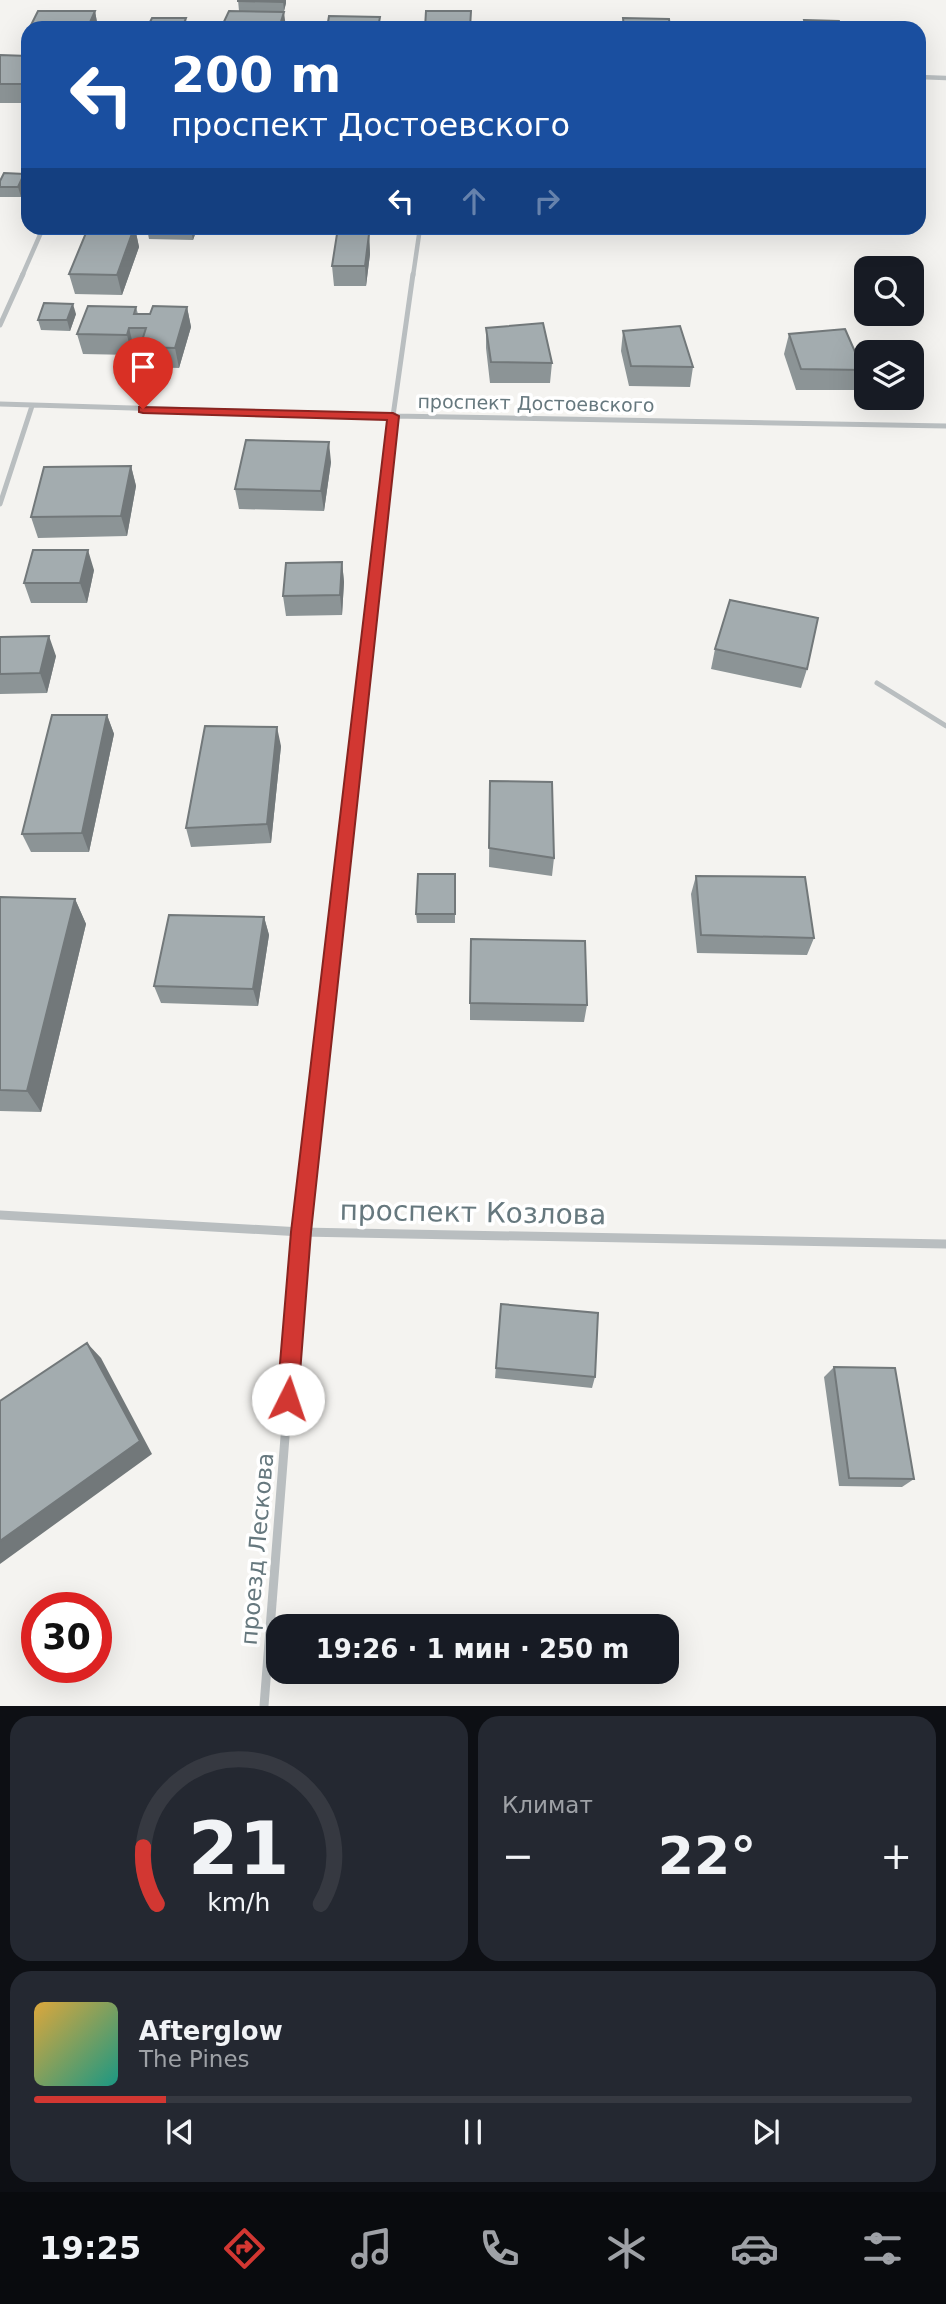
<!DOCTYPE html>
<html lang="ru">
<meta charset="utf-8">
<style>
body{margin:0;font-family:"DejaVu Sans",sans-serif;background:#242831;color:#f1f3f6;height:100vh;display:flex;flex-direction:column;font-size:26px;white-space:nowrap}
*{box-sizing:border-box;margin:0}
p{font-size:23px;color:#9ea1a6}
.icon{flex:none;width:38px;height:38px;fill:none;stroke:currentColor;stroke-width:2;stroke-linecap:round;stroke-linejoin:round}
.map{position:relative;height:1706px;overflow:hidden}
.side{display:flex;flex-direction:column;gap:10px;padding:10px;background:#0d0f14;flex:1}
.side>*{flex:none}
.top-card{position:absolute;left:21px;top:21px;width:905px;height:214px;border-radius:21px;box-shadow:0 7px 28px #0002;background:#1a4fa0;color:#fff;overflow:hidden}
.fabs{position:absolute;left:854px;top:256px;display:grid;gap:14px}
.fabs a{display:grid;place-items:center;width:70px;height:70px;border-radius:14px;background:#171b24;box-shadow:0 7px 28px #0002;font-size:35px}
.speed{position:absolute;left:21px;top:1592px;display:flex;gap:14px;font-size:35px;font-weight:700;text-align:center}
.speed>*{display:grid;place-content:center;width:91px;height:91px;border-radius:50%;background:#171b24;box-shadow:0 7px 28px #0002;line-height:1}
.speed .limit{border:10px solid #d22;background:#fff;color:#111}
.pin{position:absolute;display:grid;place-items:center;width:60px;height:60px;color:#fff;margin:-72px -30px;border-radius:50% 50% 50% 0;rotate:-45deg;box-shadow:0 0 7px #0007}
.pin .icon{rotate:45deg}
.me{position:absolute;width:77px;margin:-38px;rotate:4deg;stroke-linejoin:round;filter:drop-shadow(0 0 5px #0008)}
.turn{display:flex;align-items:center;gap:24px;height:147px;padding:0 35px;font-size:32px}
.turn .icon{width:91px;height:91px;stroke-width:2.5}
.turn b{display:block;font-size:49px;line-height:60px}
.lanes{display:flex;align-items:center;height:66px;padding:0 35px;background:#0003;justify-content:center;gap:35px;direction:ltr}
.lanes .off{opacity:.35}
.big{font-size:52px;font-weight:700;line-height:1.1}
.side .card{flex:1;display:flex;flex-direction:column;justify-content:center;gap:10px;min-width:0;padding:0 24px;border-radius:21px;background:#242831}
.side .dial{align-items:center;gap:0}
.dial svg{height:182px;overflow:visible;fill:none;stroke:#363941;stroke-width:7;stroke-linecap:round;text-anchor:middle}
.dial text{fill:#f1f3f6;stroke:none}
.song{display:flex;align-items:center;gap:21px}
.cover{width:84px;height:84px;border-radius:10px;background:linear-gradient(135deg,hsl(40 70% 55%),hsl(170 70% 35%))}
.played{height:7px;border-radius:4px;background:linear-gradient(90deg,#d23732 15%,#363941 15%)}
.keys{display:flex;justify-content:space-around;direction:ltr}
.heat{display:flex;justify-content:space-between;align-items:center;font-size:38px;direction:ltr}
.side .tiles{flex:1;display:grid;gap:10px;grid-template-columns:1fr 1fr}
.card:last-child{grid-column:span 2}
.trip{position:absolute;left:266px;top:1614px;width:413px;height:70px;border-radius:21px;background:#171b24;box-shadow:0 7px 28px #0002;font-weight:700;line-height:70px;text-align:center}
.tab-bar{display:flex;height:112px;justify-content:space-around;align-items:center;background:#090b0e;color:#9ea1a6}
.tab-bar .icon{width:49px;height:49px}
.tab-bar .on{color:#d23732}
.tab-bar b{font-size:32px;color:#f1f3f6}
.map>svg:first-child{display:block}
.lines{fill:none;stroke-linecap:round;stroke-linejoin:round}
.service{stroke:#b9bec0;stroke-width:5}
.minor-far3{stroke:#b9bec0;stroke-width:4.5}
.minor-far2{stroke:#b9bec0;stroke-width:5}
.minor-far1{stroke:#b9bec0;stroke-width:7}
.minor{stroke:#b9bec0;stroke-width:9}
.wall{fill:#8c9496}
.shaded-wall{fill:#72787a}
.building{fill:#a3acaf;stroke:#72787a;stroke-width:2}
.route{fill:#d23732;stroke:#882420;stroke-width:2}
.labels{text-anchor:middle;stroke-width:7;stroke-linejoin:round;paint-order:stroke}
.far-street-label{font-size:19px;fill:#66787e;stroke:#fff}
.street-label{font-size:23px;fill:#66787e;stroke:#fff}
.near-street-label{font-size:28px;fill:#66787e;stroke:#fff}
</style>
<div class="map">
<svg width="946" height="1706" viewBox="0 0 946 1706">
<rect width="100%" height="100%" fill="#f4f3f0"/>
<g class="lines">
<path class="service" d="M877,683L946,726"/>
<path class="minor-far3" d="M919,77L946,78
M22,276L43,228
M413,276L420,228"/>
<path class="minor-far2" d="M0,325L23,274
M0,404L393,416L946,426
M0,504L32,406
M369,633L393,416L413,274"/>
<path class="minor-far1" d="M316,1099L369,632"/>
<path class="minor" d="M0,1215L301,1232L946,1244
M264,1706L301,1232L316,1098"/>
</g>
<path class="wall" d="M238,0H286V3L284,11H239Z
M95,11L98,28H31L30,27Z
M0,55L28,56V103H0Z
M0,181L27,184L21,197H0Z
M73,228H135L139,247L122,295L75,294L69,274L87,230H73Z
M147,229H197L193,240L149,239Z
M369,234L370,254L366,286H334L332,266Z
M136,307L138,314H150L187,307L191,327L179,368L144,367L140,348H134L132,355L83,354L77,334Z
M76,314L70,331L41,330L38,320Z
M486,328L552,363L550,383H490L486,348Z
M623,331L693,367L690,387L629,386L621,351Z
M789,334L863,370L857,390H796L784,354Z
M331,462L324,511L239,509L235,489Z
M131,466L136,486L127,536L38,538L31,517Z
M342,562L344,582L342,615L286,616L283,596Z
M94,570L87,603H31L24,583Z
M0,637L56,656L47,693L0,694Z
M715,649L807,669L801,688L711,669Z
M107,715L114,734L89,852H31L22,834Z
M281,746L271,843L191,847L186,828Z
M490,781L554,858L552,876L489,867Z
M455,874V923H417L416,914Z
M696,876L814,938L807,955L697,953L691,894Z
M0,897L75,899L86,924L41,1112L0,1111Z
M264,917L269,935L258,1006L161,1003L154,986Z
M470,1003L587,1005L584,1022L470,1020Z
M501,1304L595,1377L592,1388L495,1378Z
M834,1367L914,1479L902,1487L839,1486L824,1377Z"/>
<path class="shaded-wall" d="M283,0H286V3L284,11Z
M95,11L98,28H88V27Z
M284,12L286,28H279Z
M186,18L187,28H182Z
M24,174L27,184L21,197L18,187Z
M135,228L139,247L122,295L117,275Z
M192,228H197V229L193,240L191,230Z
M369,234L370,254L366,286L365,266Z
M73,304L76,314L70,331L67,320Z
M187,307L191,327L179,368L175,348Z
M129,328L134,348L132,355L127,335Z
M329,442L331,462L324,511L321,491Z
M131,466L136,486L127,536L121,516Z
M88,550L94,570L87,603L80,583Z
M342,562L344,582L342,615L340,595Z
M49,636L56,656L47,693L40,673Z
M107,715L114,734L89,852L82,833Z
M277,727L281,746L271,843L267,824Z
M75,899L86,924L41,1112L27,1091Z
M264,917L269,935L258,1006L253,989Z
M87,1343L101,1358L152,1454L0,1564V1541Z"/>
<path class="building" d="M238,0H283V2L238,1Z
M38,11H95L88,27H30Z
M229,11L284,12L279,28H221Z
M426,11H471L470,28H425Z
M329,16L380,17L378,28H327Z
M152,18H186L182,28H147Z
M623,18L669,19L670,28H624Z
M804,20L839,21L841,28H806Z
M720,22L770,23L771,28H721Z
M530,26L569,27V28H530Z
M0,55L28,56V84H0Z
M4,173L24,174L18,187H0V181Z
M88,228H134L117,275L69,274Z
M148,228H192L191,230L147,229Z
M337,234H369L365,266H332Z
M44,303L73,304L67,320H38Z
M88,306L136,307L134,314H150L153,306L187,307L175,348L140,347L146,328H129L127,335L77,334Z
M543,323L552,363L491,362L486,328Z
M680,326L693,367L631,366L623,331Z
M845,329L863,370L801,369L789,334Z
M246,440L329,442L321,491L235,489Z
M131,466L121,516L31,517L44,467Z
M33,550H88L80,583H24Z
M342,562L340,595L283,596L286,563Z
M730,600L818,618L807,669L715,649Z
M49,636L40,673L0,674V637Z
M52,715H107L82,833L22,834Z
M205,726L277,727L267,824L186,828Z
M490,781L552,782L554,858L489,848Z
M418,874H455V914H416Z
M696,876L805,877L814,938L701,935Z
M0,897L75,899L27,1091L0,1090Z
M169,915L264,917L253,989L154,986Z
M471,939L585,941L587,1005L470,1003Z
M501,1304L598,1313L595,1377L496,1368Z
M87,1343L140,1441L0,1541V1401Z
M834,1367L895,1368L914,1479L849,1478Z"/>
<path class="route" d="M139,407L393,413L399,416L311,1232L298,1399L295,1406L288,1409L280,1406L277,1399L291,1232L387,420L143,413L139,412Z"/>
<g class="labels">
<g class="far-street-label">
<text transform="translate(536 403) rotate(1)" y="7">проспект Достоевского</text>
</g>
<g class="street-label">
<text transform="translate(257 1549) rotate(-85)" y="8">проезд Лескова</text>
</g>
<g class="near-street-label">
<text transform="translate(473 1212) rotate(1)" y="10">проспект Козлова</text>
</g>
</g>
</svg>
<div class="fabs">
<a><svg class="icon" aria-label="search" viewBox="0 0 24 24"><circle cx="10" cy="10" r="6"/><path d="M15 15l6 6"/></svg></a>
<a><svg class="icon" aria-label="layers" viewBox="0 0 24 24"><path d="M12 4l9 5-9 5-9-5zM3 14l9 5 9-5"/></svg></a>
</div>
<div class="speed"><div class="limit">30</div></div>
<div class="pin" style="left:143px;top:409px;background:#d93025"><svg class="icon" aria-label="arrive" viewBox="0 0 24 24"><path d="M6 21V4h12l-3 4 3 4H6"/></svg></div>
<svg class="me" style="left:288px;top:1399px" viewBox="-20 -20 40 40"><circle r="19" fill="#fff"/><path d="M0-13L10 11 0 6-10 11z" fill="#d23732"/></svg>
<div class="trip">19:26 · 1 мин · 250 m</div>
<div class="top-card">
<div class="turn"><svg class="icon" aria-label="left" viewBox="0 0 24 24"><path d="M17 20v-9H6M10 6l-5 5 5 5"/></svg><div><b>200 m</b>проспект Достоевского</div></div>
<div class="lanes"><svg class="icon" aria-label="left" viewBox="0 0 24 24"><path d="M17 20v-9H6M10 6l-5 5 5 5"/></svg><svg class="icon off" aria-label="ahead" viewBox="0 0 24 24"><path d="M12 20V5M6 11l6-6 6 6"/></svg><svg class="icon off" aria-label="right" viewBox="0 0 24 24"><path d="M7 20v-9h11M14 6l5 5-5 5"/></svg></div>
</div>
</div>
<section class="side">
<div class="tiles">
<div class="card dial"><svg viewBox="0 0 100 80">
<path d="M14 69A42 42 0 1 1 86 69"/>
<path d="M14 69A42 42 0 0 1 8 44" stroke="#d23732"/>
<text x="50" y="56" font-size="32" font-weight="700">21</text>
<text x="50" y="72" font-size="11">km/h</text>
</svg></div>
<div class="card"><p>Климат</p>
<div class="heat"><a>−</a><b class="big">22°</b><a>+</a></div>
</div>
<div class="card">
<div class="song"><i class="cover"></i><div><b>Afterglow</b><p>The Pines</p></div></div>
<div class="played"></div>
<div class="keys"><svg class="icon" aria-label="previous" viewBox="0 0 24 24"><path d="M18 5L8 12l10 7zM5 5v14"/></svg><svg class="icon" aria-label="pause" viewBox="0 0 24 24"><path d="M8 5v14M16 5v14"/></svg><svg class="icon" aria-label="next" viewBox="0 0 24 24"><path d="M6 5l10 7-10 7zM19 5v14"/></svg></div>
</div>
</div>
</section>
<nav class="tab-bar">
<b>19:25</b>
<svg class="icon on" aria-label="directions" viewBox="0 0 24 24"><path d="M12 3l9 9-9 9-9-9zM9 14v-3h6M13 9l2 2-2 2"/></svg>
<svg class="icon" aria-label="music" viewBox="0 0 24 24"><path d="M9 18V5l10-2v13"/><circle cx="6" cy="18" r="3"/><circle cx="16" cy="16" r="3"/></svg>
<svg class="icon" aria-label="phone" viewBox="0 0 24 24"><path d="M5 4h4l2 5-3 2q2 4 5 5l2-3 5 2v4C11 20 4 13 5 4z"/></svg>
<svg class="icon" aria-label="climate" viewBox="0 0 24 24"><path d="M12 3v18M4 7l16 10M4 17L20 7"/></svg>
<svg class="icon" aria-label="car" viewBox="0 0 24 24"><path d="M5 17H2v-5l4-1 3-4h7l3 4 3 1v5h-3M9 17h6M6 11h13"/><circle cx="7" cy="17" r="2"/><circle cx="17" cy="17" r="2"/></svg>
<svg class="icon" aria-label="filters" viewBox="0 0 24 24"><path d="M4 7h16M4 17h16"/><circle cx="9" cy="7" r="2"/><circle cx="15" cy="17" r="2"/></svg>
</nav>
